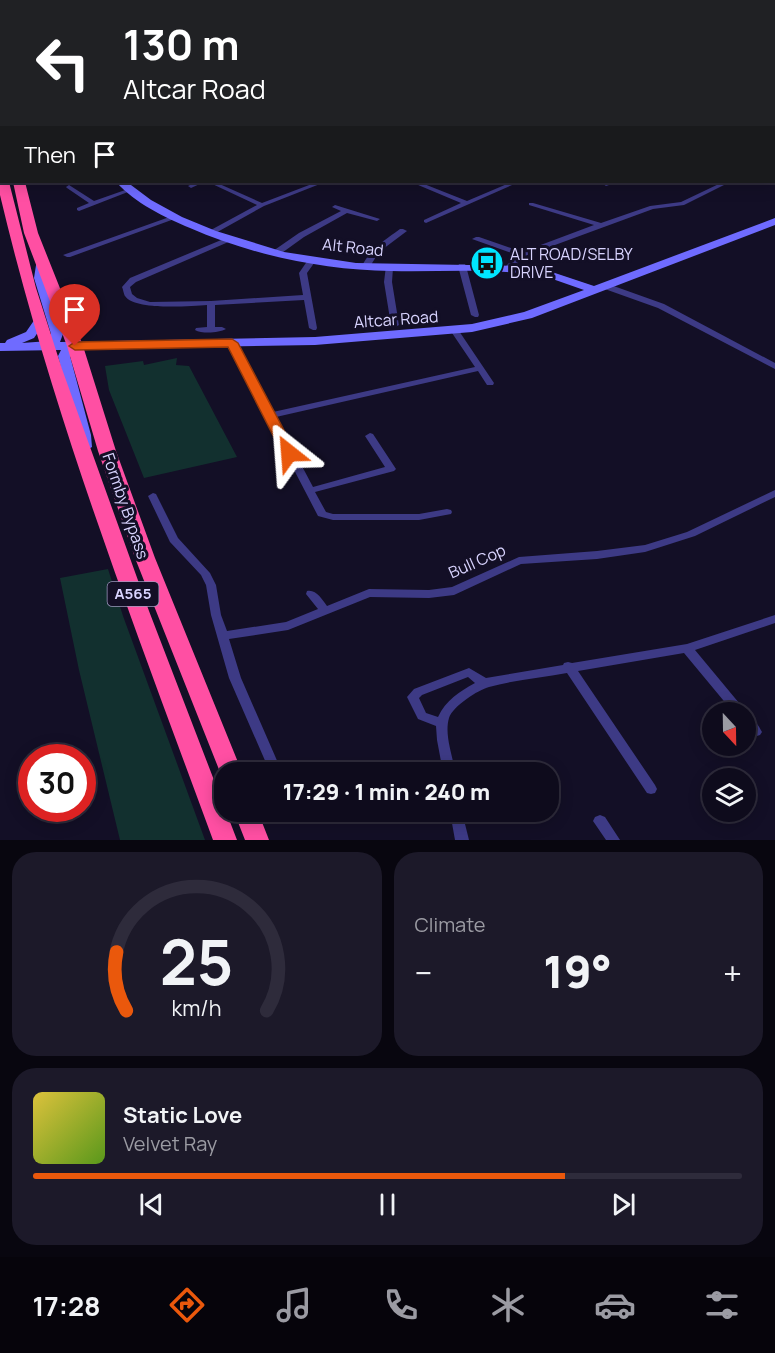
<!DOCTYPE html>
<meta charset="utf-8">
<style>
body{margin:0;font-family:Manrope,sans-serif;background:#1c1929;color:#f1f3f6;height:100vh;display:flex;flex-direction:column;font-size:22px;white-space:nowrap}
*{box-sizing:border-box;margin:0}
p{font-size:20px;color:#9b9ba3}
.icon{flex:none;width:33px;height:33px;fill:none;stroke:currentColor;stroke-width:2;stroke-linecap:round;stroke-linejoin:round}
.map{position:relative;height:840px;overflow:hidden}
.drawer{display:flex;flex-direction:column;gap:12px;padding:12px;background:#08060f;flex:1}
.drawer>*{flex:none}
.banner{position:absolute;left:0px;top:0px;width:776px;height:183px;box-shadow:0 3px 15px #0003,0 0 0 2px #2e2b3b;background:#202124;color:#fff;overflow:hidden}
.needle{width:39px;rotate:158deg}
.controls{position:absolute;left:702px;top:702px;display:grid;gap:12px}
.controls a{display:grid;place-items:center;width:54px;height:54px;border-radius:50%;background:#0e0b1c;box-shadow:0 3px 15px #0003,0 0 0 2px #2e2b3b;font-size:30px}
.speed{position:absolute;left:18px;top:744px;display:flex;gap:12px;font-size:30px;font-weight:700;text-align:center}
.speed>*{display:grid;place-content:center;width:78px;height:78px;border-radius:50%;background:#0e0b1c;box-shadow:0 3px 15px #0003,0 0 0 2px #2e2b3b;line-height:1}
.speed .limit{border:9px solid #d22;background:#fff;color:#111}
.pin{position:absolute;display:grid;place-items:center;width:51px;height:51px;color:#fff;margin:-62px -26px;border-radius:50% 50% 50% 0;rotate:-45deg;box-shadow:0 0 6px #0007}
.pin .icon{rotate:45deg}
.me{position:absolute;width:66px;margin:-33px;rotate:332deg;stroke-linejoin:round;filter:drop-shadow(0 0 4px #0008)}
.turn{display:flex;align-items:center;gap:21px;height:126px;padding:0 24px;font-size:27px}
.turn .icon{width:78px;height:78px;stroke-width:2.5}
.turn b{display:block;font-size:42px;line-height:51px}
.then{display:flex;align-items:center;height:57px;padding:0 24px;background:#0003;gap:12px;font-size:22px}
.big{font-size:45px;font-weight:800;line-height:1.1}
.drawer .tile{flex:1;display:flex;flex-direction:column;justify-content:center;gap:9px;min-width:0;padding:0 21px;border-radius:24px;background:#1c1929}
.drawer .dial{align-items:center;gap:0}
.dial svg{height:156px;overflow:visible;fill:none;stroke:#2e2b3b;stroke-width:7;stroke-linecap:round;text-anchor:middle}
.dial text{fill:#f1f3f6;stroke:none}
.song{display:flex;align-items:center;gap:18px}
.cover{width:72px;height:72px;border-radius:9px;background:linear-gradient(135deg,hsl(50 70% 55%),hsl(90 70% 35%))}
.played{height:6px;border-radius:3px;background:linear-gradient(90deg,#ea580c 75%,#2e2b3b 75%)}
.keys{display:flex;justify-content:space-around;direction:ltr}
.heat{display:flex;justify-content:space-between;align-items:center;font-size:33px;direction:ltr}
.drawer .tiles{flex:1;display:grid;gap:12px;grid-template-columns:1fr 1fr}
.tile:last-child{grid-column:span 2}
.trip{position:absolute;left:214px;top:762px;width:345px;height:60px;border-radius:24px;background:#0e0b1c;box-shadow:0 3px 15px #0003,0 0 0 2px #2e2b3b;font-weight:800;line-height:60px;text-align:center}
.dock{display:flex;height:96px;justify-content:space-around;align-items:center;background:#06040b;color:#9b9ba3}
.dock .icon{width:42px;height:42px}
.dock .current{color:#ea580c}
.dock b{font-size:27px;color:#f1f3f6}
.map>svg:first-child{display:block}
.green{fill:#12302f}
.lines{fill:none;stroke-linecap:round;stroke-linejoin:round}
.street{fill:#3d3a85;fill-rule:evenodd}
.secondary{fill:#6f6bff;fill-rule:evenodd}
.highway{fill:#ff4fa3;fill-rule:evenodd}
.route{fill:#ea580c;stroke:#983908;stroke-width:1.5}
.labels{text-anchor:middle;stroke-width:6;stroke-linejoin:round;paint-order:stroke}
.shield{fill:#130f26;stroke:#9e99be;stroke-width:1.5}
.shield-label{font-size:15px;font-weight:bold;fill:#d9d4ff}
.street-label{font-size:16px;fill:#d9d4ff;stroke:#130f26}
.poi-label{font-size:16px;fill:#d9d4ff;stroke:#130f26;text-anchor:start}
</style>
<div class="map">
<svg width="775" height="840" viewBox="0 0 775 840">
<rect width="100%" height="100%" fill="#130f26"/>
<path class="green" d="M177,358L176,365L189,366L237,457L144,478L109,390L105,366L143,361L144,365Z
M108,569L123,616L205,840H120L79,670L60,578Z"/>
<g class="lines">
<path class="street" d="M55,0H59V2H54Z
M92,0H96V2H92Z
M192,0H196L197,2H192Z
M761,0L768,2H762Z
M774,6H775V9H774Z
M774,41L775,42V47L774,46Z
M774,70H775V74H774Z
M774,127H775V131H774Z
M774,153H775V157H774Z
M196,182H204L191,188L188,186Z
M208,182H215L262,203L317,182H325L264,206L212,235H209V231L257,205Z
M411,182H419L467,201L512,182H519L426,223L424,222V220L461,203Z
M608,182H618L606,186L603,184Z
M723,182H730L684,205L653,209L525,256L512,269H509L505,267L517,255L472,239L476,237H479L522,252L594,225L529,205V203H533L601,223L650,206L681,202Z
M69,185L94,201L128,189H132L133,190L79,211L77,210V208L89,203L67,188L66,187Z
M335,205L380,219L377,221L347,213L304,237L279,255H273V251L299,233L341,211L332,207Z
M175,215L178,217L177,218L70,257H67L63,255Z
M400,229H403L407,231L379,252L369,268H363L362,266C370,249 385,240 400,229Z
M226,238H229L233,240L136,282L130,287L132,294L137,298L150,302L211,301L303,295L299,273L310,257H313L317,259L307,273L317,328L316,330H313L309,328L304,300L215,305V327H222L226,329C219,333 202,334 195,330L196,328L207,327V305C190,306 135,311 125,296C124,295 123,289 122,287L130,278Z
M459,264H465L466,266L479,315L478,317H475L471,315L458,266Z
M386,266H389L393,268L392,282L399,325L395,327L391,325L384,282Z
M602,284H608L664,304L775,363V369L658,308L602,288Z
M451,328H457L494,383L493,385H487L478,371L276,417L313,487L385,467L365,436L370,433L373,434L396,469L394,471L315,492L326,512L333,514H419L447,509L451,510L452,512L451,514L419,520H333L318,516L267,418L265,416V415L228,343L229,341H235L236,343L273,412L475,367L450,330Z
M775,490V497L695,536L645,552L597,559L521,564L454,595L429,598L370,597L288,630L229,639L241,678L282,772H270L229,678L211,615L206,585L201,575L170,542L148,496L153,493L156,494L178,538L210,573L216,585L221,615L227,631L286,622L318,609L306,594L307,591C316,589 322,599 327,606L369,589L429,590L452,587L519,557L597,551L645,545L687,532Z
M775,615V623L695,650L744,709L746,712V713L733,712L684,653L578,671L655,785L657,789L655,793L651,794L647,793L567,673C541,678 514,680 489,687C478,690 453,706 449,718C444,735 453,756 455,772H443L437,740L436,726L418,719L407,697L414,689L469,668L486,678L563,665L564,663L568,662L572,663L687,644ZM468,677L475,683C459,692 446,700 438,717L426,713L419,698L422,695Z
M746,715C753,717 759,726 762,732L760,735C753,738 750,734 746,728Z
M450,812H462L469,840H455Z
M600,815L605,817L620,840H606L593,821L595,817Z"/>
<path class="secondary" d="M293,0H303L292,2Z
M469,0H479L480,2H470Z
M774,9H775V13H774Z
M774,97H775V103H774Z
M116,182H127L151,200L182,217L216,231L284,252L356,263L519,266L549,271L594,286L775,218V225L532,318L472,332L315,345L78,349L70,356L91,435L92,447L85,451L78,447L75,424L58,356L61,350L0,351V343H5L7,340L26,332L35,319L39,318L45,322L34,338L22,343L49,341L51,334L34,278L37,259L41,258L47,261L46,278L63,334L60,342L315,337L472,324L524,312L584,290L544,276L519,273C476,269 434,272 391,271C322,270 252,255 190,228C164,217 135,203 116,182Z"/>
<path class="highway" d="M29,0H37L28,2Z
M0,80H2L0,102Z
M0,144H2V166H0Z
M0,179L2,182H9L36,288L62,369L149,611L237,840H213C135,628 52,415 0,195Z
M13,182H25L38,233L83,346L116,451L155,558L242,772H225V780L220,772L135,558L98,451L67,346L24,233Z
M234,812H258L269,840H245Z"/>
</g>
<path class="route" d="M232,339L238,343L296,453L294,457H284L282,453L228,347L75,350L69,346L75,342Z"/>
<defs>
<g id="bus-disc" transform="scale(1.725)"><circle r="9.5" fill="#00e5ff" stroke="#130f26"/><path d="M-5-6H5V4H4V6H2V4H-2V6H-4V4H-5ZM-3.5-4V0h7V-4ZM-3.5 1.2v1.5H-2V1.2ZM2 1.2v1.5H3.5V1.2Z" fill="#111"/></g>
</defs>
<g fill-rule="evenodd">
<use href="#bus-disc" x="487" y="263"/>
</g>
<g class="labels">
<rect class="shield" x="107.5" y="582" width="51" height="24" rx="4.5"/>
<g class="shield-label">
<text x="133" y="599">A565</text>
</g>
<g class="street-label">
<text transform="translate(353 247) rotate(6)" y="6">Alt Road</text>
<text transform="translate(396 319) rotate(-4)" y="6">Altcar Road</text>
<text transform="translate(126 506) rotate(71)" y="6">Formby Bypass</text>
<text transform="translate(477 561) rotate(-24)" y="6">Bull Cop</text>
</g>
<g class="poi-label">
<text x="510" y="260">ALT ROAD/SELBY<tspan x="510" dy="18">DRIVE</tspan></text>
</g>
</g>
</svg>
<div class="controls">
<a><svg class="needle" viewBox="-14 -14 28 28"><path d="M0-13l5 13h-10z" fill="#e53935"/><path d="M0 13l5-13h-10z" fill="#9b9ba3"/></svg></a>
<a><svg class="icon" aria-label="layers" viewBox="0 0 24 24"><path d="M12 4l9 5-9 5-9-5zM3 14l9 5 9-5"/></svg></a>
</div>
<div class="speed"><div class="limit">30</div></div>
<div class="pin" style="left:75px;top:346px;background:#d93025"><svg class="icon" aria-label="arrive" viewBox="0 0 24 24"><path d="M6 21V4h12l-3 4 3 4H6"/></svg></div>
<svg class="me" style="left:289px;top:453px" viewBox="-20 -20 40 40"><path d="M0-17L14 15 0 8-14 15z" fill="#ea580c" stroke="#fff" stroke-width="4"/></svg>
<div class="trip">17:29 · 1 min · 240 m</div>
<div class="banner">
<div class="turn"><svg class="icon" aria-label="left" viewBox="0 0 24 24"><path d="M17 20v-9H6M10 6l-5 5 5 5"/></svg><div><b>130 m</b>Altcar Road</div></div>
<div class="then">Then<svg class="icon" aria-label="arrive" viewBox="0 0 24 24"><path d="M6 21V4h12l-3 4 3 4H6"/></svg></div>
</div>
</div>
<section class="drawer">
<div class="tiles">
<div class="tile dial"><svg viewBox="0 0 100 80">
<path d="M14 69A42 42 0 1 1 86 69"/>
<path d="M14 69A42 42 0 0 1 9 39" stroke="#ea580c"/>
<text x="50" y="56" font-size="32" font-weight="700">25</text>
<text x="50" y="72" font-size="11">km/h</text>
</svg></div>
<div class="tile"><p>Climate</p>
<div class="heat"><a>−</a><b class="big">19°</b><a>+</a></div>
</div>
<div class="tile">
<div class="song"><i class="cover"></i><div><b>Static Love</b><p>Velvet Ray</p></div></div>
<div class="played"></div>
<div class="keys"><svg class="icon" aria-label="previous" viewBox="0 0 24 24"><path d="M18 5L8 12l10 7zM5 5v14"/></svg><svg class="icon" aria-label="pause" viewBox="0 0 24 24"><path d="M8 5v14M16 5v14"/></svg><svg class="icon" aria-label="next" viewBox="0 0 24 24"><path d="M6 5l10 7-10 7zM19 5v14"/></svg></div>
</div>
</div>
</section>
<nav class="dock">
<b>17:28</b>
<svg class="icon current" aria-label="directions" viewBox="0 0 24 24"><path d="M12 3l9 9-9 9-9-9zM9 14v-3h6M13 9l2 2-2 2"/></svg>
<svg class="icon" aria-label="music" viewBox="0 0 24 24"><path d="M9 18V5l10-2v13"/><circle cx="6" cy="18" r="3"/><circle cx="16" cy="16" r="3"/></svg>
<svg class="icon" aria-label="phone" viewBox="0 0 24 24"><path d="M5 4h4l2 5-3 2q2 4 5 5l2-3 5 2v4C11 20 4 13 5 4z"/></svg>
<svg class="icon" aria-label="climate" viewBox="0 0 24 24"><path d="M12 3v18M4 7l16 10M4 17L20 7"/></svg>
<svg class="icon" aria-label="car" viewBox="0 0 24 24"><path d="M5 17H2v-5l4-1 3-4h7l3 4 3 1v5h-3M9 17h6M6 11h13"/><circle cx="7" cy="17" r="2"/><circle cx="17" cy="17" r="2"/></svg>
<svg class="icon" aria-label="filters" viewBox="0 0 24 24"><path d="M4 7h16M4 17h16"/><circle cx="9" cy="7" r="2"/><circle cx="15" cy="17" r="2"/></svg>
</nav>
